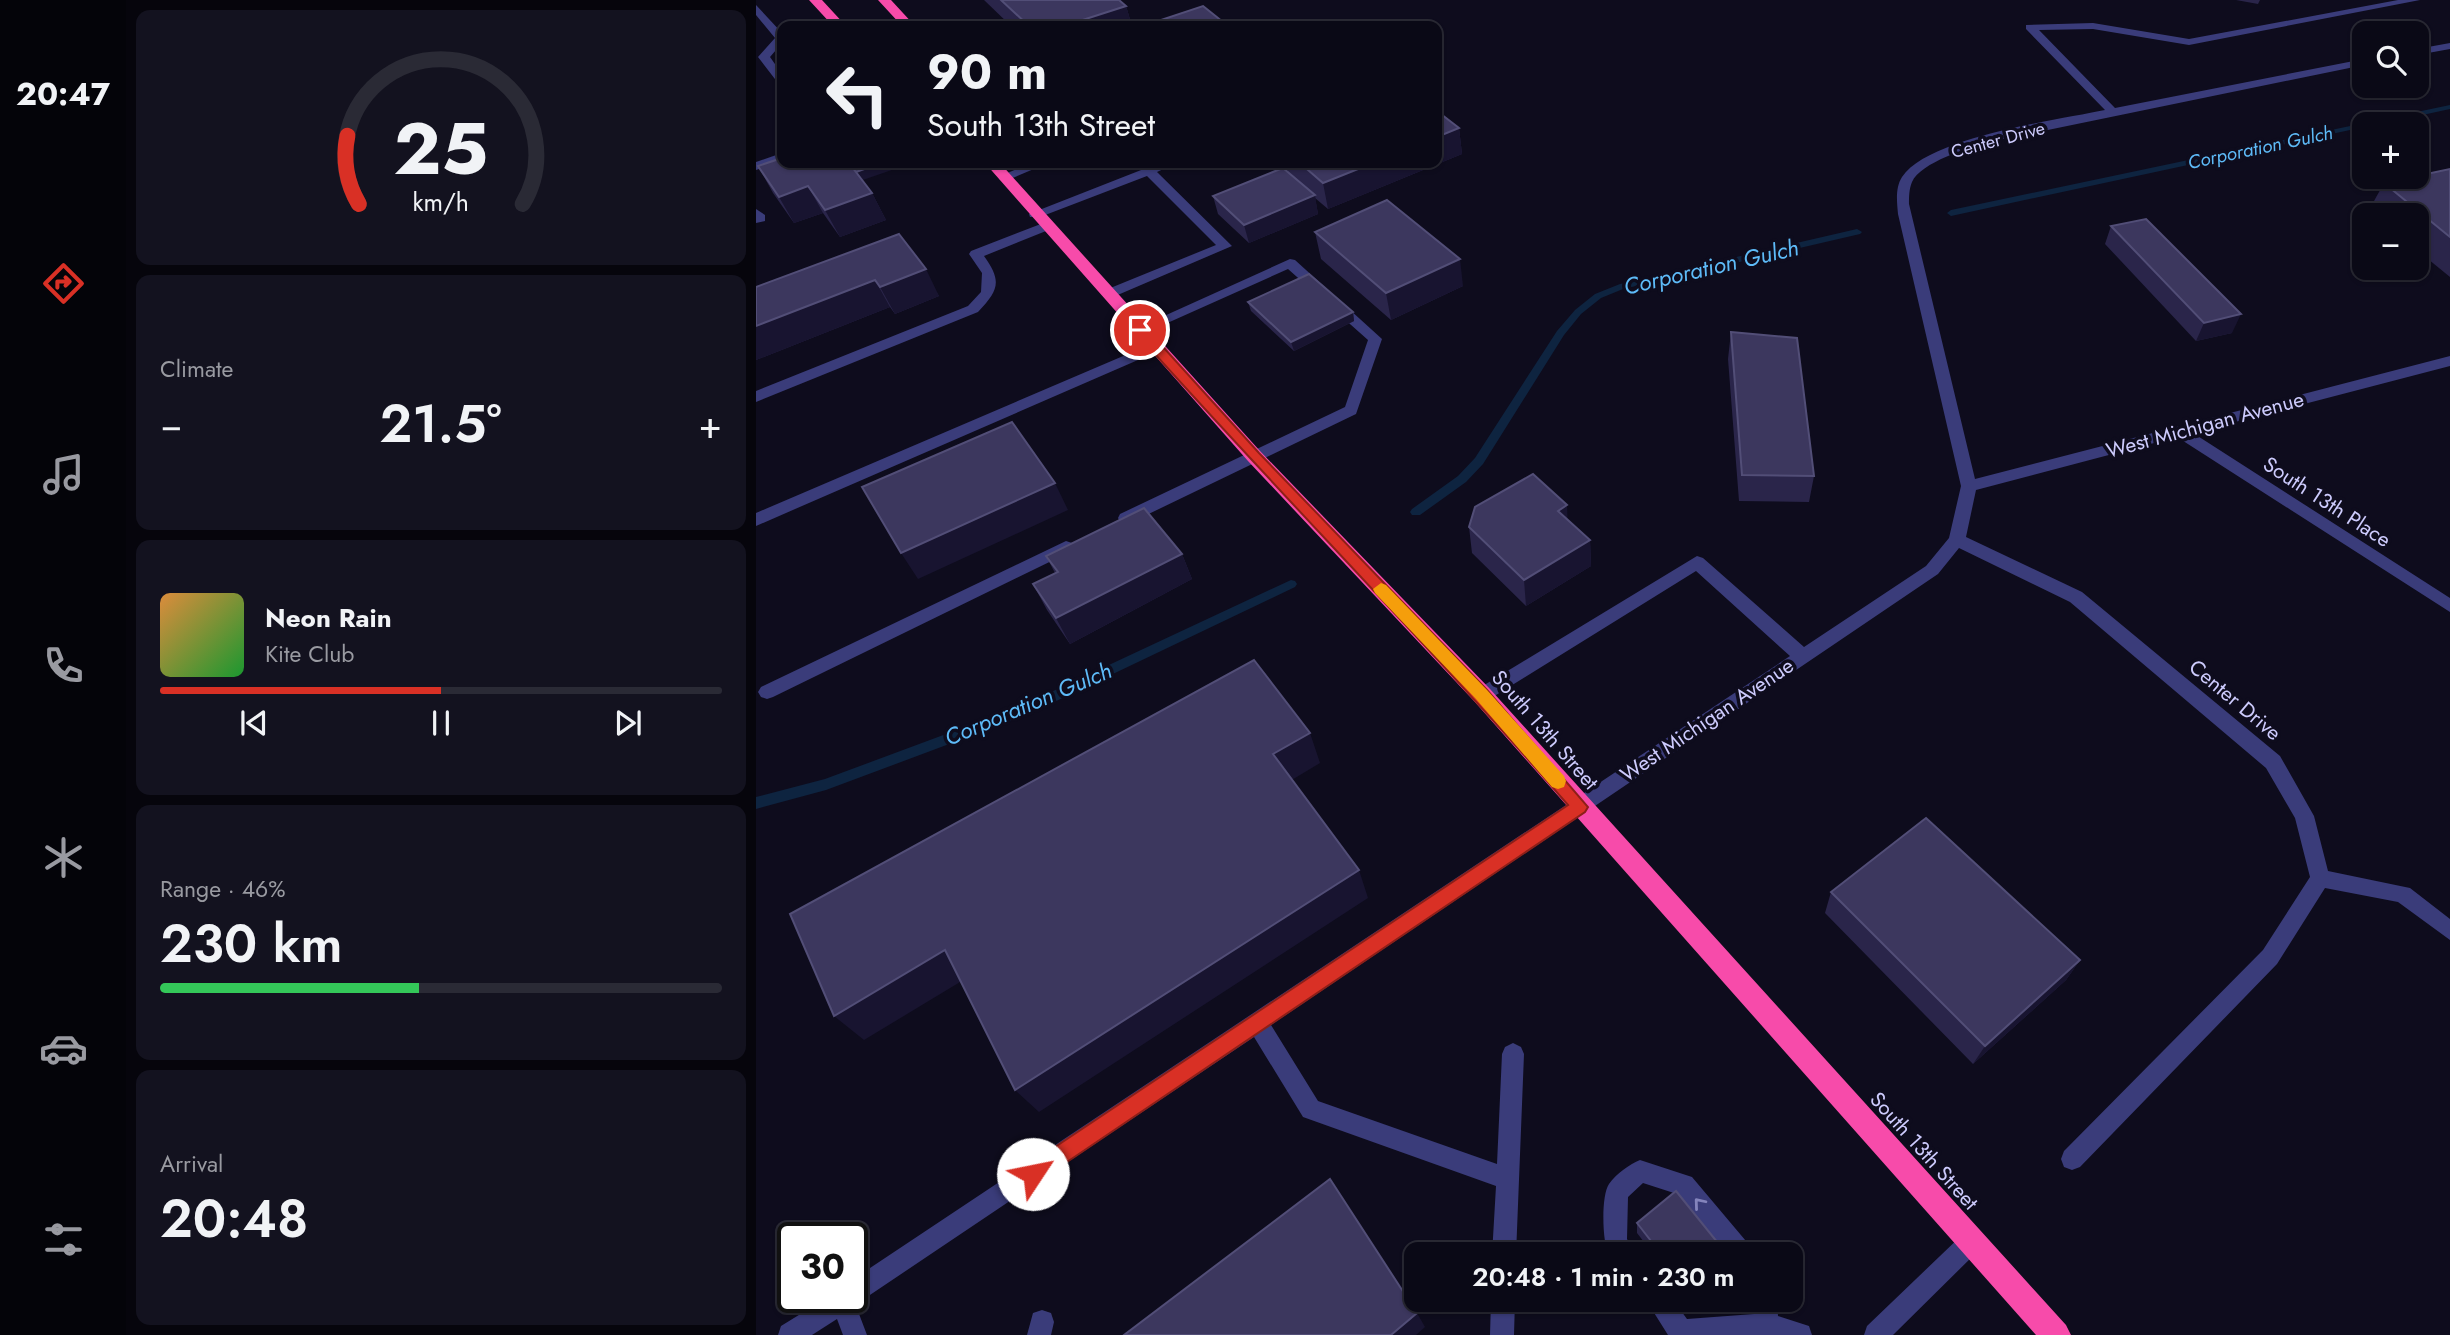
<!DOCTYPE html>
<meta charset="utf-8">
<style>
body{margin:0;font-family:Jost,sans-serif;background:#13121f;color:#f1f3f6;height:100vh;display:flex;flex-direction:column;font-size:26px;white-space:nowrap}
*{box-sizing:border-box;margin:0}
p{font-size:23px;color:#999aa1}
.icon{flex:none;width:38px;height:38px;fill:none;stroke:currentColor;stroke-width:2;stroke-linecap:round;stroke-linejoin:round}
.map{position:relative;flex:1;overflow:hidden}
.panel{display:flex;flex-direction:column;gap:10px;padding:10px;background:#06050c;width:630px}
.panel>*{flex:none}
.top-card{position:absolute;left:21px;top:21px;width:665px;height:147px;border-radius:14px;box-shadow:0 2px 5px #0004,0 0 0 2px #2a2a35;background:#0a0916;color:#f1f3f6;overflow:hidden}
.tools{position:absolute;left:1596px;top:21px;display:grid;gap:14px}
.tools a{display:grid;place-items:center;width:77px;height:77px;border-radius:14px;background:#0a0916;box-shadow:0 2px 5px #0004,0 0 0 2px #2a2a35;font-size:35px}
.speed{position:absolute;left:21px;top:1222px;display:flex;gap:14px;font-size:35px;font-weight:700;text-align:center}
.speed>*{display:grid;place-content:center;width:91px;height:91px;border-radius:50%;background:#0a0916;box-shadow:0 2px 5px #0004,0 0 0 2px #2a2a35;line-height:1}
.speed .limit{border:4px solid #111;border-radius:10px;background:#fff;color:#111}
.pin{position:absolute;display:grid;place-items:center;width:60px;height:60px;color:#fff;margin:-30px;border:4px solid #fff;border-radius:50%;box-shadow:0 2px 7px #0007}
.me{position:absolute;width:77px;margin:-38px;rotate:56deg;stroke-linejoin:round;filter:drop-shadow(0 0 5px #0008)}
.turn{display:flex;align-items:center;gap:24px;height:147px;padding:0 35px;font-size:32px}
.turn .icon{width:91px;height:91px;stroke-width:2.5}
.turn b{display:block;font-size:49px;line-height:60px}
.big{font-size:52px;font-weight:600;line-height:1.1}
.panel .card{flex:1;display:flex;flex-direction:column;justify-content:center;gap:10px;min-width:0;padding:0 24px;border-radius:14px;background:#13121f}
.panel .dial{align-items:center;gap:0}
.dial svg{height:182px;overflow:visible;fill:none;stroke:#2a2a35;stroke-width:7;stroke-linecap:round;text-anchor:middle}
.dial text{fill:#f1f3f6;stroke:none}
.song{display:flex;align-items:center;gap:21px}
.cover{width:84px;height:84px;border-radius:10px;background:linear-gradient(135deg,hsl(30 70% 55%),hsl(130 70% 35%))}
.played{height:7px;border-radius:4px;background:linear-gradient(90deg,#d93025 50%,#2a2a35 50%)}
.keys{display:flex;justify-content:space-around;direction:ltr}
.heat{display:flex;justify-content:space-between;align-items:center;font-size:38px;direction:ltr}
.charge{height:10px;border-radius:5px;background:linear-gradient(90deg,#34c759 46%,#2a2a35 0)}
.trip{position:absolute;left:648px;top:1242px;width:399px;height:70px;border-radius:14px;background:#0a0916;box-shadow:0 2px 5px #0004,0 0 0 2px #2a2a35;font-weight:600;line-height:70px;text-align:center}
main{display:flex;flex:1;min-height:0}
.menu{display:flex;flex-direction:column;width:126px;justify-content:space-around;align-items:center;background:#040409;color:#999aa1}
.menu .icon{width:49px;height:49px}
.menu .current{color:#d93025}
.menu b{font-size:32px;color:#f1f3f6}
.map>svg:first-child{display:block}
.lines{fill:none;stroke-linecap:round;stroke-linejoin:round}
.stream{fill:#0e2440;fill-rule:evenodd}
.minor{fill:#3a3c7a;fill-rule:evenodd}
.highway{fill:#f74baa;fill-rule:evenodd}
.wall{fill:#2a254a}
.shaded-wall{fill:#181430}
.building{fill:#3c375e;stroke:#524e77;stroke-width:2}
.oneway{stroke:#8484bc}
.route{fill:#d93025;stroke:#8d1f18;stroke-width:2}
.slow{fill:#f59e0b}
.labels{text-anchor:middle;stroke-width:7;stroke-linejoin:round;paint-order:stroke}
.far-street-label{font-size:18px;fill:#cdcbfd;stroke:#0e0c1d}
.far-water-label{font-size:19px;font-style:italic;fill:#5ebbf8;stroke:#0e0c1d}
.street-label{font-size:21px;fill:#cdcbfd;stroke:#0e0c1d}
.water-label{font-size:23px;font-style:italic;fill:#5ebbf8;stroke:#0e0c1d}
</style>
<main>
<nav class="menu">
<b>20:47</b>
<svg class="icon current" aria-label="directions" viewBox="0 0 24 24"><path d="M12 3l9 9-9 9-9-9zM9 14v-3h6M13 9l2 2-2 2"/></svg>
<svg class="icon" aria-label="music" viewBox="0 0 24 24"><path d="M9 18V5l10-2v13"/><circle cx="6" cy="18" r="3"/><circle cx="16" cy="16" r="3"/></svg>
<svg class="icon" aria-label="phone" viewBox="0 0 24 24"><path d="M5 4h4l2 5-3 2q2 4 5 5l2-3 5 2v4C11 20 4 13 5 4z"/></svg>
<svg class="icon" aria-label="climate" viewBox="0 0 24 24"><path d="M12 3v18M4 7l16 10M4 17L20 7"/></svg>
<svg class="icon" aria-label="car" viewBox="0 0 24 24"><path d="M5 17H2v-5l4-1 3-4h7l3 4 3 1v5h-3M9 17h6M6 11h13"/><circle cx="7" cy="17" r="2"/><circle cx="17" cy="17" r="2"/></svg>
<svg class="icon" aria-label="filters" viewBox="0 0 24 24"><path d="M4 7h16M4 17h16"/><circle cx="9" cy="7" r="2"/><circle cx="15" cy="17" r="2"/></svg>
</nav>
<section class="panel">
<div class="card dial"><svg viewBox="0 0 100 80">
<path d="M14 69A42 42 0 1 1 86 69"/>
<path d="M14 69A42 42 0 0 1 9 39" stroke="#d93025"/>
<text x="50" y="56" font-size="32" font-weight="700">25</text>
<text x="50" y="72" font-size="11">km/h</text>
</svg></div>
<div class="card"><p>Climate</p>
<div class="heat"><a>−</a><b class="big">21.5°</b><a>+</a></div>
</div>
<div class="card">
<div class="song"><i class="cover"></i><div><b>Neon Rain</b><p>Kite Club</p></div></div>
<div class="played"></div>
<div class="keys"><svg class="icon" aria-label="previous" viewBox="0 0 24 24"><path d="M18 5L8 12l10 7zM5 5v14"/></svg><svg class="icon" aria-label="pause" viewBox="0 0 24 24"><path d="M8 5v14M16 5v14"/></svg><svg class="icon" aria-label="next" viewBox="0 0 24 24"><path d="M6 5l10 7-10 7zM19 5v14"/></svg></div>
</div>
<div class="card"><p>Range · 46%</p><b class="big">230 km</b><div class="charge"></div></div>
<div class="card"><p>Arrival</p><b class="big">20:48</b></div>
</section>
<div class="map">
<svg width="1694" height="1335" viewBox="0 0 1694 1335">
<rect width="100%" height="100%" fill="#0e0c1d"/>
<g class="lines">
<path class="stream" d="M1694,105V109L1625,124H1608V127L1195,216L1191,213L1195,210Z
M1101,229L1106,232L1104,234L867,289L845,298L825,314L808,335L727,464L710,482L664,515H656L654,512L656,509L702,476L719,458L801,331L819,310L839,294L864,284Z
M535,580L539,581L541,584L539,587L271,715L70,790L0,809V797L69,779L263,707Z"/>
<path class="minor" d="M1642,0H1664L1433,45L1337,29L1283,30L1359,108L1608,59V65L1233,142C1213,148 1165,162 1156,182C1153,189 1153,197 1153,204L1219,479L1694,356V366L1437,433L1694,598V612L1421,437L1220,490L1210,537L1326,592L1524,756L1558,816L1572,871L1654,888L1694,919V940L1642,902L1569,888L1521,964L1324,1167L1316,1170L1308,1167L1305,1159L1308,1151L1507,950L1554,877L1539,818L1510,768L1314,602L1203,548L1182,574L515,1025L562,1101L741,1164L746,1054L749,1047L757,1043L765,1047L768,1054L760,1255H736L740,1186L547,1117L498,1037L102,1303L100,1306L111,1335H87L81,1319L56,1335H22L25,1326L72,1297H96V1280L1034,656L940,571L732,700L726,702L720,700L717,695L720,690L941,556L947,558L1048,647L1170,566L1193,538L1205,486L1142,214C1141,202 1139,188 1146,177C1173,137 1301,120 1349,110L1270,29V25L1337,23L1433,39Z
M0,5L26,33V43L14,57L26,74V84L22,83L2,57L19,38L0,15Z
M1694,43V49L1661,55V49Z
M26,153V161L0,170V162Z
M275,163H292L252,180H244L242,177Z
M403,163H420L401,172L476,246L357,297H347V291L460,245L391,176L284,217H274L273,214Z
M0,209L9,215V221L0,223Z
M290,222L296,226L295,229L228,256C246,281 243,290 222,312L0,402V391L212,306L225,292L226,273L213,254L215,251Z
M534,259L539,260L626,339L600,414L376,522H364L362,518L364,514L589,407L612,340L532,269L389,333L384,334L377,330Z
M400,342L407,347L405,350L0,526V513Z
M310,541L316,543L318,547L316,551L17,697L11,699L5,697L2,692L5,687Z
M884,1160L936,1177L995,1247L999,1255H971L921,1194L887,1183L872,1197L871,1239L880,1255H853C846,1243 845,1195 853,1184C860,1174 874,1164 884,1160Z
M1216,1229L1224,1233L1228,1241L1224,1249L1137,1335H1108L1111,1326L1208,1233Z
M735,1300H759L758,1335H734Z
M890,1300H917L931,1319L998,1314L997,1300H1021L1022,1316L1053,1326L1056,1335H912Z
M286,1310L295,1313L298,1322L295,1335H271L277,1313Z"/>
<path class="highway" d="M53,0H66L90,26H77Z
M122,0H135L159,26H146Z
M229,163H244L504,451L734,689L1310,1325L1315,1335H1280L718,701L492,461Z"/>
</g>
<path class="wall" d="M228,0H363L370,6L376,26H255Z
M1480,0H1504L1502,4Z
M703,128L706,154L572,209L559,198L562,214L493,243L462,214L457,196L532,173L530,163H681Z
M2,166L106,180L116,193L130,220L84,237L67,213L38,223L17,193Z
M1694,169V277L1661,250V215H1620L1613,210L1628,183Z
M1355,226L1476,333L1440,341L1349,244Z
M559,232L707,286L635,320L565,259Z
M143,234L183,296L139,314L134,307L0,360V287Z
M492,302L597,312L598,321L538,351L495,311Z
M975,332L1058,476L1053,502L983,501L972,359Z
M812,520L834,540L835,566L770,606L716,553L713,527Z
M426,554L436,579L314,644L291,610L277,584L299,573L290,556Z
M1075,892L1324,960L1310,980L1217,1064L1069,913Z
M881,1223L966,1248L964,1255H898L881,1233Z"/>
<path class="shaded-wall" d="M370,6L376,26H308Z
M703,128L706,154L572,209L567,183L617,163H681V137Z
M125,163H156L101,182L96,173Z
M52,186L67,213L38,223L23,197Z
M116,193L130,220L84,237L69,210Z
M559,195L562,214L493,243L488,225Z
M704,259L707,286L635,320L630,293Z
M170,269L183,296L139,314L124,287Z
M119,280L134,307L0,360V326Z
M597,312L598,321L538,351L535,342Z
M1485,314L1476,333L1440,341L1448,323Z
M299,483L312,510L162,579L145,553Z
M811,505L812,531L802,511Z
M834,540L835,566L770,606L768,580Z
M426,554L436,579L314,644L300,618Z
M554,733L564,763L529,784L517,754Z
M603,870L612,898L283,1112L259,1090Z
M189,950L214,976L108,1040L78,1016Z
M1324,960L1310,980L1217,1064L1229,1046Z
M661,1313L669,1327L660,1335H635Z"/>
<path class="building" d="M245,0H363L370,6L308,26H273Z
M447,6L472,26H387Z
M681,111L703,128L681,137Z
M26,158V163H93L116,193L69,210L52,186L23,197L2,166Z
M93,163H125L100,172Z
M544,163H617L567,183Z
M527,168L559,195L488,225L457,196Z
M1694,169V237L1628,183Z
M631,200L704,259L630,293L559,232Z
M1390,219L1485,314L1448,323L1355,226Z
M143,234L170,269L124,287L119,280L0,326V287Z
M553,274L597,312L535,342L492,302Z
M975,332L1041,338L1058,476L986,475Z
M256,422L299,483L145,553L106,487Z
M777,474L811,505L802,511L834,540L768,580L713,527L719,507Z
M388,508L426,554L300,618L277,584L302,572L290,556Z
M498,660L554,733L517,754L603,870L259,1090L189,950L78,1016L34,914Z
M1170,818L1324,960L1229,1046L1075,892Z
M574,1179L661,1313L635,1335H368Z
M920,1191L966,1248L959,1255H906L881,1223Z"/>
<defs><path id="oneway-chevron" d="M-2-3.5L2.5 0L-2 3.5" fill="none" stroke-width="1.6" stroke-linecap="round" stroke-linejoin="round" transform="scale(1.75)"/></defs>
<use class="oneway" href="#oneway-chevron" transform="translate(943 1203) rotate(-130)"/>
<path class="route" d="M384,326L389,327L503,453L731,690L832,807L829,812L277,1185L269,1182L266,1174L269,1167L812,805C672,644 522,492 380,333L378,330Z"/>
<path class="slow" d="M625,583L630,585L731,690L808,776L810,781L808,787L802,789L796,787L720,699L619,593L617,589Z"/>
<g class="labels">
<g class="far-street-label">
<text transform="translate(1242 140) rotate(-15)" y="6">Center Drive</text>
</g>
<g class="far-water-label">
<text transform="translate(1504 147) rotate(-12)" y="7">Corporation Gulch</text>
</g>
<g class="street-label">
<text transform="translate(1449 425) rotate(-15)" y="7">West Michigan Avenue</text>
<text transform="translate(1571 502) rotate(33)" y="7">South 13th Place</text>
<text transform="translate(1479 700) rotate(40)" y="7">Center Drive</text>
<text transform="translate(951 720) rotate(-34)" y="7">West Michigan Avenue</text>
<text transform="translate(789 730) rotate(49)" y="7">South 13th Street</text>
<text transform="translate(1168 1151) rotate(48)" y="7">South 13th Street</text>
</g>
<g class="water-label">
<text transform="translate(955 267) rotate(-13)" y="8">Corporation Gulch</text>
<text transform="translate(272 704) rotate(-23)" y="8">Corporation Gulch</text>
</g>
</g>
</svg>
<div class="tools">
<a><svg class="icon" aria-label="search" viewBox="0 0 24 24"><circle cx="10" cy="10" r="6"/><path d="M15 15l6 6"/></svg></a>
<a>+</a>
<a>−</a>
</div>
<div class="speed"><div class="limit">30</div></div>
<div class="pin" style="left:384px;top:330px;background:#d93025"><svg class="icon" aria-label="arrive" viewBox="0 0 24 24"><path d="M6 21V4h12l-3 4 3 4H6"/></svg></div>
<svg class="me" style="left:277px;top:1174px" viewBox="-20 -20 40 40"><circle r="19" fill="#fff"/><path d="M0-13L10 11 0 6-10 11z" fill="#d93025"/></svg>
<div class="trip">20:48 · 1 min · 230 m</div>
<div class="top-card">
<div class="turn"><svg class="icon" aria-label="left" viewBox="0 0 24 24"><path d="M17 20v-9H6M10 6l-5 5 5 5"/></svg><div><b>90 m</b>South 13th Street</div></div>
</div>
</div>
</main>
